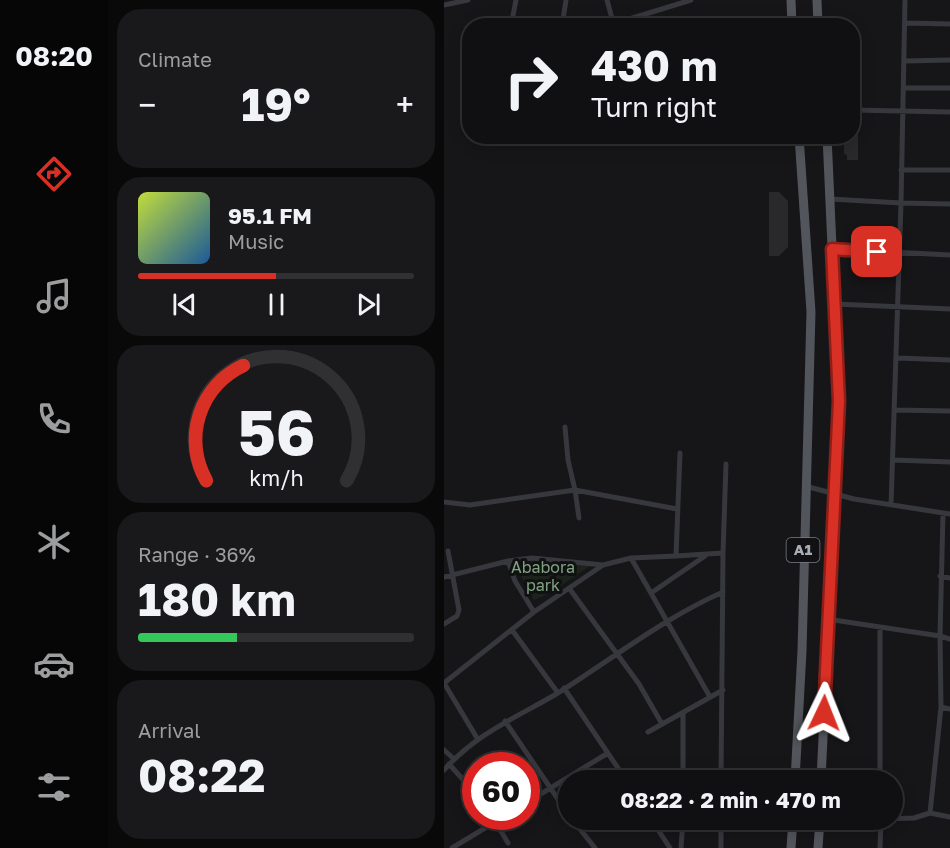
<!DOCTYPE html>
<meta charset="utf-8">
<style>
body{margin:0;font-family:"Golos Text",sans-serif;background:#19191b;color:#f1f3f6;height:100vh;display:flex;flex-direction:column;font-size:22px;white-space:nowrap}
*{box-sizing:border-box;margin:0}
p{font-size:20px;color:#9c9d9f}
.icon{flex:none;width:33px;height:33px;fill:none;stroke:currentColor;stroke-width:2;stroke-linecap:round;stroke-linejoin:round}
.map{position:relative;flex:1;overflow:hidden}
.details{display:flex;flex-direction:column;gap:9px;padding:9px;background:#09090a;width:336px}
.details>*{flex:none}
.guide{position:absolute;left:18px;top:18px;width:398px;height:126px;border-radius:24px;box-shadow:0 3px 15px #0003,0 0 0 2px #303032;background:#101012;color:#f1f3f6;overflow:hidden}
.speed{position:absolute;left:18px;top:752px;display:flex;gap:12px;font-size:30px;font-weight:700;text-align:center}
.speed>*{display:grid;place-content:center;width:78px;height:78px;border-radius:50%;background:#101012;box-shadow:0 3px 15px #0003,0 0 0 2px #303032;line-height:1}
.speed .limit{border:9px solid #d22;background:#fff;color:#111}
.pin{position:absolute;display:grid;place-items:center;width:51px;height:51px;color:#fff;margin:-26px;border-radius:12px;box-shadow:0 3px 9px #0006}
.me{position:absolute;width:66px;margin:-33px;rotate:2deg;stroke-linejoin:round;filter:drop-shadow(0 0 4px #0008)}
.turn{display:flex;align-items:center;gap:21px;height:126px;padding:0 30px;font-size:27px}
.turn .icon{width:78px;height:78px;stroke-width:2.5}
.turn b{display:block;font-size:42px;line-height:51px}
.big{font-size:45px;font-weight:700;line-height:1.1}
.details .card{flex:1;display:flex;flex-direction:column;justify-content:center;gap:9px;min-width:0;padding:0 21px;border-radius:24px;background:#19191b}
.details .dial{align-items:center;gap:0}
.dial svg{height:156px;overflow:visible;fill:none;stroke:#303032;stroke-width:7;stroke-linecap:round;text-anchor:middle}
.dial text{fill:#f1f3f6;stroke:none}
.song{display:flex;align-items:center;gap:18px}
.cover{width:72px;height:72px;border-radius:9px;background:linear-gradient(135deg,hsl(70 70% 55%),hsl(210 70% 35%))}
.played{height:6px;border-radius:3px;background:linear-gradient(90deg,#d93025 50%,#303032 50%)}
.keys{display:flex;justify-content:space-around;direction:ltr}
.heat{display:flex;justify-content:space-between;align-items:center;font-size:33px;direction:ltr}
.charge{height:9px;border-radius:4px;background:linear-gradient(90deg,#34c759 36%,#303032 0)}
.trip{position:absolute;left:114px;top:770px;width:345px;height:60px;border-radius:30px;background:#101012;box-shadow:0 3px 15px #0003,0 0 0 2px #303032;font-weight:700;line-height:60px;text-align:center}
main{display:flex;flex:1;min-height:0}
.menu{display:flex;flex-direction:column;width:108px;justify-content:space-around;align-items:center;background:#060607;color:#9c9d9f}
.menu .icon{width:42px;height:42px}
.menu .active{color:#d93025}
.menu b{font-size:27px;color:#f1f3f6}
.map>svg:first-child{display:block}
.green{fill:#1c231d}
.building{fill:#29292c}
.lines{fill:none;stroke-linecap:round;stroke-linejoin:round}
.minor{stroke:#37383d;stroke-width:5}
.primary{stroke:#53555c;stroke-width:9}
.route-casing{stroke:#8d1f18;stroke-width:15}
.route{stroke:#d93025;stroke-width:10}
.labels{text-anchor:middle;stroke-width:6;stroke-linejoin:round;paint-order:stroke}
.shield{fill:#111113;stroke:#7b7e86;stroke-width:1.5}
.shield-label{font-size:15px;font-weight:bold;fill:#a8adb8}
.park-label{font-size:16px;fill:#7fa381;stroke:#111113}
</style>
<main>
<nav class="menu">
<b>08:20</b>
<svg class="icon active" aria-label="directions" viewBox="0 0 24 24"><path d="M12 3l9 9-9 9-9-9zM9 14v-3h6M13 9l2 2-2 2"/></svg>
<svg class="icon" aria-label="music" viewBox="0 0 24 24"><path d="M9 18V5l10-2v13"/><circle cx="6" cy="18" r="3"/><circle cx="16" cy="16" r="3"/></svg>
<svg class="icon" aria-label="phone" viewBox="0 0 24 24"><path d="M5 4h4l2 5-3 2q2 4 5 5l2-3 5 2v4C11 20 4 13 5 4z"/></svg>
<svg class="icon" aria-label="climate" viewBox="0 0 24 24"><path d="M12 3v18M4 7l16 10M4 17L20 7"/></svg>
<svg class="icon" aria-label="car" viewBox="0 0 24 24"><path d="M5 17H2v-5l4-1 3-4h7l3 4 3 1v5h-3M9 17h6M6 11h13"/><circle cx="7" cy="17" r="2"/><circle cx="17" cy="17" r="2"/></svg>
<svg class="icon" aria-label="filters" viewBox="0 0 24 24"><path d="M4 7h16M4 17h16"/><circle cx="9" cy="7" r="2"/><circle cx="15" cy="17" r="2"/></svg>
</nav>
<section class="details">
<div class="card"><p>Climate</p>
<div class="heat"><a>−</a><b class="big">19°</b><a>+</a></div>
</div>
<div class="card">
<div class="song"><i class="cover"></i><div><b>95.1 FM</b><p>Music</p></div></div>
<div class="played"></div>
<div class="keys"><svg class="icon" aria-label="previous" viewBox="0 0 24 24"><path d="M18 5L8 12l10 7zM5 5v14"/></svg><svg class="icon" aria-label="pause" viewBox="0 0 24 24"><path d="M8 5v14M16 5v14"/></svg><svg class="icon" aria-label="next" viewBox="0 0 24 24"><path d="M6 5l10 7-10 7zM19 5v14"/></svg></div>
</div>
<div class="card dial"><svg viewBox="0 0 100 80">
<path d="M14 69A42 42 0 1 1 86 69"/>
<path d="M14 69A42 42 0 0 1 33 10" stroke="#d93025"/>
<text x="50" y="56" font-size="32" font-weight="700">56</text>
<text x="50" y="72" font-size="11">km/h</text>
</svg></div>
<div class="card"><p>Range · 36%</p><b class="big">180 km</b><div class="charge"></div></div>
<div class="card"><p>Arrival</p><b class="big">08:22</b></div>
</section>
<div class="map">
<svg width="506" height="848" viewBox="0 0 506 848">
<rect width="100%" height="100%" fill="#161618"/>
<path class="green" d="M84,559L146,566L106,593L90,600L69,560Z"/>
<path class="building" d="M408,122H414V160H403V155L400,154V136H408Z
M325,192H335L344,201V247L335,256H325Z"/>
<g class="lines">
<path class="minor" d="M163,0L170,26
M0,5L24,0
M461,23L506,24
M169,24L247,0
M67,26L72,0
M118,26L122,0
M461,61L506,60
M460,88H506
M408,110L506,112
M152,142L154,136
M457,170H506
M386,199L457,203L461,0
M388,249L506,255
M391,304L506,309
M454,358L506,360
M452,410L506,411
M121,427L124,460L131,490L233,509
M450,460L506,462
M361,486L410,499L506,514
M0,502L26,505L131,490L135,518
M447,505L457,203L506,204
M232,556L279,553
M187,558L266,697
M64,561L71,581L90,612
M496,576L506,578
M0,577L64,561L88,558L159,565
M125,588L195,684L218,724
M207,593L261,556
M383,619L496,636L499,513
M0,624L13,616L15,610L4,551
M436,627V780
M68,630L114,693
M120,688L182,780
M497,707L506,709
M61,721L124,814
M204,732L279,690
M33,738L0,683L90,612L159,565L187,558L232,556L236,453
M0,750L10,759
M5,764L32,794
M0,770C34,732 72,718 114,693C168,659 220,618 279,592
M239,780V712
M277,780L279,553L282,464
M82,803L164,753
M486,813L497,707L496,636L506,639
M48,816L64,843
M128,819L151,848
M207,819L226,848
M437,819L470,818L486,813L506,817
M376,823L437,820L436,848
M8,848L61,816
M237,848L239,819
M277,848V819"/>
<path class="primary" d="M347,0L348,26
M373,0L374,26
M351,780L358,651L367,312L355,136
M377,780L395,401L383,136
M347,848L349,819
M374,848L376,819"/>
</g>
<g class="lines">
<g class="route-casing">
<path id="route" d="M380,713L395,401L388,249L433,252"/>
</g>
<use href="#route" class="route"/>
</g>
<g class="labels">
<rect class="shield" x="342.5" y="538" width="33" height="24" rx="4.5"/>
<g class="shield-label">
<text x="359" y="555">A1</text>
</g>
<g class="park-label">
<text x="99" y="573">Ababora<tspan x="99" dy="18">park</tspan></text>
</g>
</g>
</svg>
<div class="speed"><div class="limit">60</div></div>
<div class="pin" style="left:433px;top:252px;background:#d93025"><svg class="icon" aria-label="arrive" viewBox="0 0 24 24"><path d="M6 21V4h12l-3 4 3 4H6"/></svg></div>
<svg class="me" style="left:380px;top:713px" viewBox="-20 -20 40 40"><path d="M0-17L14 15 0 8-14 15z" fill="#d93025" stroke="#fff" stroke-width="4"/></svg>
<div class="trip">08:22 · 2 min · 470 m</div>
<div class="guide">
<div class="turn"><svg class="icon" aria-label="right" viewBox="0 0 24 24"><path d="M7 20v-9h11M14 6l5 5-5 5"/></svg><div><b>430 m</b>Turn right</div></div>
</div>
</div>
</main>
